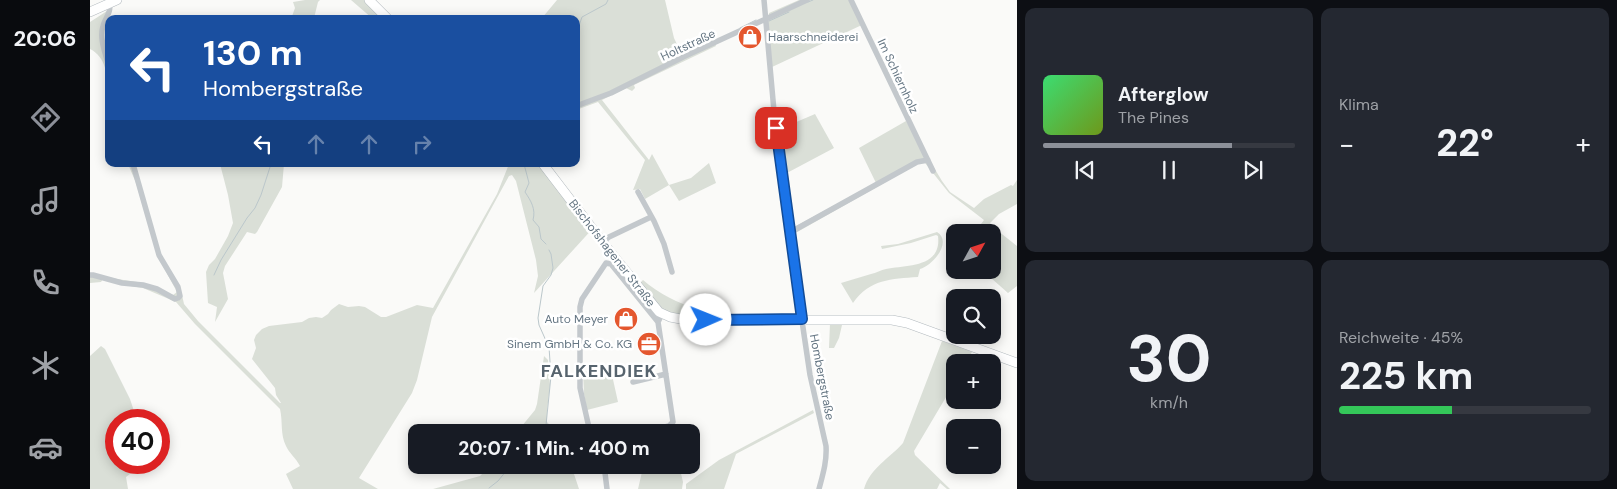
<!DOCTYPE html>
<html lang="de">
<meta charset="utf-8">
<style>
body{margin:0;font-family:"DM Sans",sans-serif;background:#242831;color:#f1f3f6;height:100vh;display:flex;flex-direction:column;font-size:19px;white-space:nowrap}
*{box-sizing:border-box;margin:0}
p{font-size:16px;color:#9ea1a6}
.icon{flex:none;width:28px;height:28px;fill:none;stroke:currentColor;stroke-width:2;stroke-linecap:round;stroke-linejoin:round}
.map{position:relative;flex:1;overflow:hidden}
.sheet{display:flex;flex-direction:column;gap:8px;padding:8px;background:#0d0f14;width:600px}
.sheet>*{flex:none}
.top-card{position:absolute;left:15px;top:15px;width:475px;height:152px;border-radius:10px;box-shadow:0 2px 12px #0003;background:#1a4fa0;color:#fff;overflow:hidden}
.needle{width:32px;rotate:50deg}
.fabs{position:absolute;left:856px;top:224px;display:grid;gap:10px}
.fabs a{display:grid;place-items:center;width:55px;height:55px;border-radius:10px;background:#171b24;box-shadow:0 2px 12px #0003;font-size:25px}
.speed{position:absolute;left:15px;top:409px;display:flex;gap:10px;font-size:25px;font-weight:700;text-align:center}
.speed>*{display:grid;place-content:center;width:65px;height:65px;border-radius:50%;background:#171b24;box-shadow:0 2px 12px #0003;line-height:1}
.speed .limit{border:8px solid #d22;background:#fff;color:#111}
.pin{position:absolute;display:grid;place-items:center;width:42px;height:42px;color:#fff;margin:-21px;border-radius:10px;box-shadow:0 2px 8px #0006}
.me{position:absolute;width:55px;margin:-28px;rotate:89deg;stroke-linejoin:round;filter:drop-shadow(0 0 4px #0008)}
.turn{display:flex;align-items:center;gap:18px;height:105px;padding:0 15px;font-size:22px}
.turn .icon{width:65px;height:65px;stroke-width:2.5}
.turn b{display:block;font-size:35px;line-height:42px}
.lanes{display:flex;align-items:center;height:48px;padding:0 15px;background:#0003;justify-content:center;gap:25px;direction:ltr}
.lanes .off{opacity:.35}
.big{font-size:38px;font-weight:700;line-height:1.1}
.sheet .tile{flex:1;display:flex;flex-direction:column;justify-content:center;gap:8px;min-width:0;padding:0 18px;border-radius:10px;background:#242831}
.sheet .dial{align-items:center;gap:0}
.dial b{font-size:65px;line-height:1}
.song{display:flex;align-items:center;gap:15px}
.cover{width:60px;height:60px;border-radius:8px;background:linear-gradient(135deg,hsl(140 70% 55%),hsl(80 70% 35%))}
.played{height:5px;border-radius:2px;background:linear-gradient(90deg,#8c9099 75%,#363941 75%)}
.keys{display:flex;justify-content:space-around;direction:ltr}
.heat{display:flex;justify-content:space-between;align-items:center;font-size:28px;direction:ltr}
.charge{height:8px;border-radius:4px;background:linear-gradient(90deg,#34c759 45%,#363941 0)}
.sheet .tiles{flex:1;display:grid;gap:8px;grid-template-columns:repeat(2,1fr)}
.trip{position:absolute;left:318px;top:424px;width:292px;height:50px;border-radius:10px;background:#171b24;box-shadow:0 2px 12px #0003;font-weight:700;line-height:50px;text-align:center}
main{display:flex;flex:1;min-height:0}
.tab-bar{display:flex;flex-direction:column;width:90px;justify-content:space-around;align-items:center;background:#090b0e;color:#9ea1a6}
.tab-bar .icon{width:35px;height:35px}
.tab-bar .active{color:#8c9099}
.tab-bar b{font-size:22px;color:#f1f3f6}
.map>svg:first-child{display:block}
.green{fill:#dadfd7}
.lines{fill:none;stroke-linecap:round;stroke-linejoin:round}
.stream{stroke:#bbc7cb;stroke-width:1}
.secondary-casing{stroke:#b3babf;stroke-width:10}
.street{stroke:#c3c8cc;stroke-width:5.5}
.secondary{stroke:#fff;stroke-width:9}
.route-casing{stroke:#114b97;stroke-width:12}
.route{stroke:#1a73e8;stroke-width:9}
.labels{text-anchor:middle;stroke-width:5;stroke-linejoin:round;paint-order:stroke}
.poi-label{font-size:12px;fill:#657683;stroke:#fff;text-anchor:end}
.street-label{font-size:12px;fill:#657683;stroke:#fff}
.district-label{font-size:18px;font-weight:bold;letter-spacing:1px;fill:#57646e;stroke:#fff}
</style>
<main>
<nav class="tab-bar">
<b>20:06</b>
<svg class="icon active" aria-label="directions" viewBox="0 0 24 24"><path d="M12 3l9 9-9 9-9-9zM9 14v-3h6M13 9l2 2-2 2"/></svg>
<svg class="icon" aria-label="music" viewBox="0 0 24 24"><path d="M9 18V5l10-2v13"/><circle cx="6" cy="18" r="3"/><circle cx="16" cy="16" r="3"/></svg>
<svg class="icon" aria-label="phone" viewBox="0 0 24 24"><path d="M5 4h4l2 5-3 2q2 4 5 5l2-3 5 2v4C11 20 4 13 5 4z"/></svg>
<svg class="icon" aria-label="climate" viewBox="0 0 24 24"><path d="M12 3v18M4 7l16 10M4 17L20 7"/></svg>
<svg class="icon" aria-label="car" viewBox="0 0 24 24"><path d="M5 17H2v-5l4-1 3-4h7l3 4 3 1v5h-3M9 17h6M6 11h13"/><circle cx="7" cy="17" r="2"/><circle cx="17" cy="17" r="2"/></svg>
</nav>
<div class="map">
<svg width="927" height="489" viewBox="0 0 927 489">
<rect width="100%" height="100%" fill="#fafaf8"/>
<path class="green" d="M215,0H230L228,2L224,18L201,19L205,8L203,2Z
M261,0H285L303,19H283Z
M467,0H575L584,38L591,53L624,39L626,46L544,85L545,88L542,91L536,88L512,100L559,160L562,154L579,185L601,178L619,163L626,183L589,201L579,185L555,199L550,189L543,190L555,160L508,102L486,110V19L452,18Z
M709,0H763L774,24L682,67L678,23L679,13Z
M17,11L11,29L19,63V91C17,75 16,57 0,49V22Z
M725,114L744,148L695,174L690,129Z
M816,121L852,181L860,192L884,208L894,199L921,185L923,186L927,180V204L909,214L900,223L903,227L927,246V286L918,293L901,278L895,270H902V232H885L894,220L859,193L835,163H829L702,235V227L706,226L786,183L769,148Z
M38,164H44L71,255L92,295L94,304L108,321L190,403H191L186,395L185,388L162,359L166,348L164,340L166,335L172,329L179,326L212,322L219,318L226,317L232,318L238,314L241,310L249,304L258,307L269,306L275,307L291,317H296L327,305L343,308L407,194L419,164H458L498,215L505,226L444,293L448,276L446,260L426,181L422,175L419,176L342,317L327,380L322,393L269,478L288,489H203L196,474L210,466C206,458 199,453 196,446C190,434 193,422 190,409L105,324L86,302L53,288L34,285L13,279L11,282L0,283V273L27,279L54,283L80,294L83,295L87,292L67,255L46,183Z
M130,164H194L192,187L167,232L165,234L157,232L135,266L133,273L138,299L125,322L127,307L118,303L116,272L119,265L125,259L138,236L143,223L138,195Z
M847,232C863,242 842,266 830,269L828,277C801,279 780,279 763,303L751,283C761,280 771,277 781,274C786,273 791,270 796,269C816,265 852,268 848,236L846,235L821,243L792,249L791,246L808,244Z
M553,280C569,294 588,303 608,309L609,315C571,316 573,310 550,283Z
M740,323L752,325L749,338L744,348H739Z
M852,341L882,352L876,362H865V382L824,451L825,455L860,489H857L850,483L847,489H774C780,468 800,458 813,443Z
M11,346L15,349L40,399L47,420H26V462L51,463L49,467L36,477L38,489H0V356Z
M454,356L458,360L460,385L457,411V422L466,432H427L445,410L447,404Z
M520,366L528,402L497,410L494,394L493,372Z
M723,410L724,413L646,454L634,489H596V484L629,460Z
M401,465H481L489,489H343L390,476Z
M557,465H589L593,482L592,489H548L552,472Z"/>
<g class="lines">
<path class="stream" d="M718,2L723,0
M679,21L699,12
M650,28L666,20
M486,34L492,17L516,4L518,0
M434,164L439,183L435,192C441,201 446,209 443,220L449,227L451,239L456,244
M124,275L131,260L157,218L165,208L171,195L181,164
M457,343L449,325L448,318L453,286L461,275L463,268L461,254L459,250
M440,432L449,425L455,427L456,425L461,376L459,347
M399,488L408,481L421,465"/>
<g class="secondary-casing">
<path id="secondary" d="M279,0L298,19
M0,12L27,0
M453,164L521,253L569,312L580,317L596,320H802L817,323L927,363"/>
</g>
<path class="street" d="M674,0L684,111L699,233L720,375L736,446C737,461 733,474 729,489
M761,0L843,171
M19,67C16,54 9,40 13,26C15,18 22,12 19,3
M486,106L521,93L593,57L717,0
M548,192L564,221L574,244L582,272
M699,233L818,167L827,162L838,160
M513,242L519,237L561,217
M0,275H3L32,283L53,285L67,289L85,299L88,298L90,296L88,287L69,255L43,164
M543,382L576,374
M500,432L490,388V307L492,299L516,263L521,264L568,322L572,314
M553,432L579,426L583,422L568,322
M514,465L517,489"/>
<use href="#secondary" class="secondary"/>
</g>
<g class="lines">
<g class="route-casing">
<path id="route" d="M616,320L712,319L686,128"/>
</g>
<use href="#route" class="route"/>
</g>
<defs>
<g id="shop-disc" transform="scale(1.25)"><circle r="9.5" fill="#e4572e" stroke="#fff"/><path d="M-5-2.5h2.3a2.7 3.5 0 0 1 5.4 0H5L5.5 6h-11ZM-1.5-2.5h3a1.5 2.3 0 0 0-3 0Z" fill="#fff"/></g>
<g id="office-disc" transform="scale(1.25)"><circle r="9.5" fill="#e4572e" stroke="#fff"/><path d="M-6-3h4V-5.5h4V-3h4V5H-6ZM-1-4.5V-3h2v-1.5ZM-6 0V1H6V0Z" fill="#fff"/></g>
</defs>
<g fill-rule="evenodd">
<use href="#shop-disc" x="660" y="37"/>
<use href="#shop-disc" x="536" y="319"/>
<use href="#office-disc" x="559" y="344"/>
</g>
<g class="labels">
<g class="poi-label">
<text x="678" y="41" text-anchor="start">Haarschneiderei</text>
<text x="518" y="323">Auto Meyer</text>
<text x="542" y="348">Sinem GmbH &amp; Co. KG</text>
</g>
<g class="street-label">
<text transform="translate(598 45) rotate(-25)" y="4">Holtstraße</text>
<text transform="translate(808 76) rotate(65)" y="4">Im Schiernholz</text>
<text transform="translate(522 253) rotate(52)" y="4">Bischofshagener Straße</text>
<text transform="translate(732 377) rotate(79)" y="4">Hombergstraße</text>
</g>
<g class="district-label">
<text x="509" y="377">FALKENDIEK</text>
</g>
</g>
</svg>
<div class="fabs">
<a><svg class="needle" viewBox="-14 -14 28 28"><path d="M0-13l5 13h-10z" fill="#e53935"/><path d="M0 13l5-13h-10z" fill="#9ea1a6"/></svg></a>
<a><svg class="icon" aria-label="search" viewBox="0 0 24 24"><circle cx="10" cy="10" r="6"/><path d="M15 15l6 6"/></svg></a>
<a>+</a>
<a>−</a>
</div>
<div class="speed"><div class="limit">40</div></div>
<div class="pin" style="left:686px;top:128px;background:#d93025"><svg class="icon" aria-label="arrive" viewBox="0 0 24 24"><path d="M6 21V4h12l-3 4 3 4H6"/></svg></div>
<svg class="me" style="left:616px;top:320px" viewBox="-20 -20 40 40"><circle r="19" fill="#fff"/><path d="M0-13L10 11 0 6-10 11z" fill="#1a73e8"/></svg>
<div class="trip">20:07 · 1 Min. · 400 m</div>
<div class="top-card">
<div class="turn"><svg class="icon" aria-label="left" viewBox="0 0 24 24"><path d="M17 20v-9H6M10 6l-5 5 5 5"/></svg><div><b>130 m</b>Hombergstraße</div></div>
<div class="lanes"><svg class="icon" aria-label="left" viewBox="0 0 24 24"><path d="M17 20v-9H6M10 6l-5 5 5 5"/></svg><svg class="icon off" aria-label="ahead" viewBox="0 0 24 24"><path d="M12 20V5M6 11l6-6 6 6"/></svg><svg class="icon off" aria-label="ahead" viewBox="0 0 24 24"><path d="M12 20V5M6 11l6-6 6 6"/></svg><svg class="icon off" aria-label="right" viewBox="0 0 24 24"><path d="M7 20v-9h11M14 6l5 5-5 5"/></svg></div>
</div>
</div>
<section class="sheet">
<div class="tiles">
<div class="tile">
<div class="song"><i class="cover"></i><div><b>Afterglow</b><p>The Pines</p></div></div>
<div class="played"></div>
<div class="keys"><svg class="icon" aria-label="previous" viewBox="0 0 24 24"><path d="M18 5L8 12l10 7zM5 5v14"/></svg><svg class="icon" aria-label="pause" viewBox="0 0 24 24"><path d="M8 5v14M16 5v14"/></svg><svg class="icon" aria-label="next" viewBox="0 0 24 24"><path d="M6 5l10 7-10 7zM19 5v14"/></svg></div>
</div>
<div class="tile"><p>Klima</p>
<div class="heat"><a>−</a><b class="big">22°</b><a>+</a></div>
</div>
<div class="tile dial"><b>30</b><p>km/h</p></div>
<div class="tile"><p>Reichweite · 45%</p><b class="big">225 km</b><div class="charge"></div></div>
</div>
</section>
</main>
